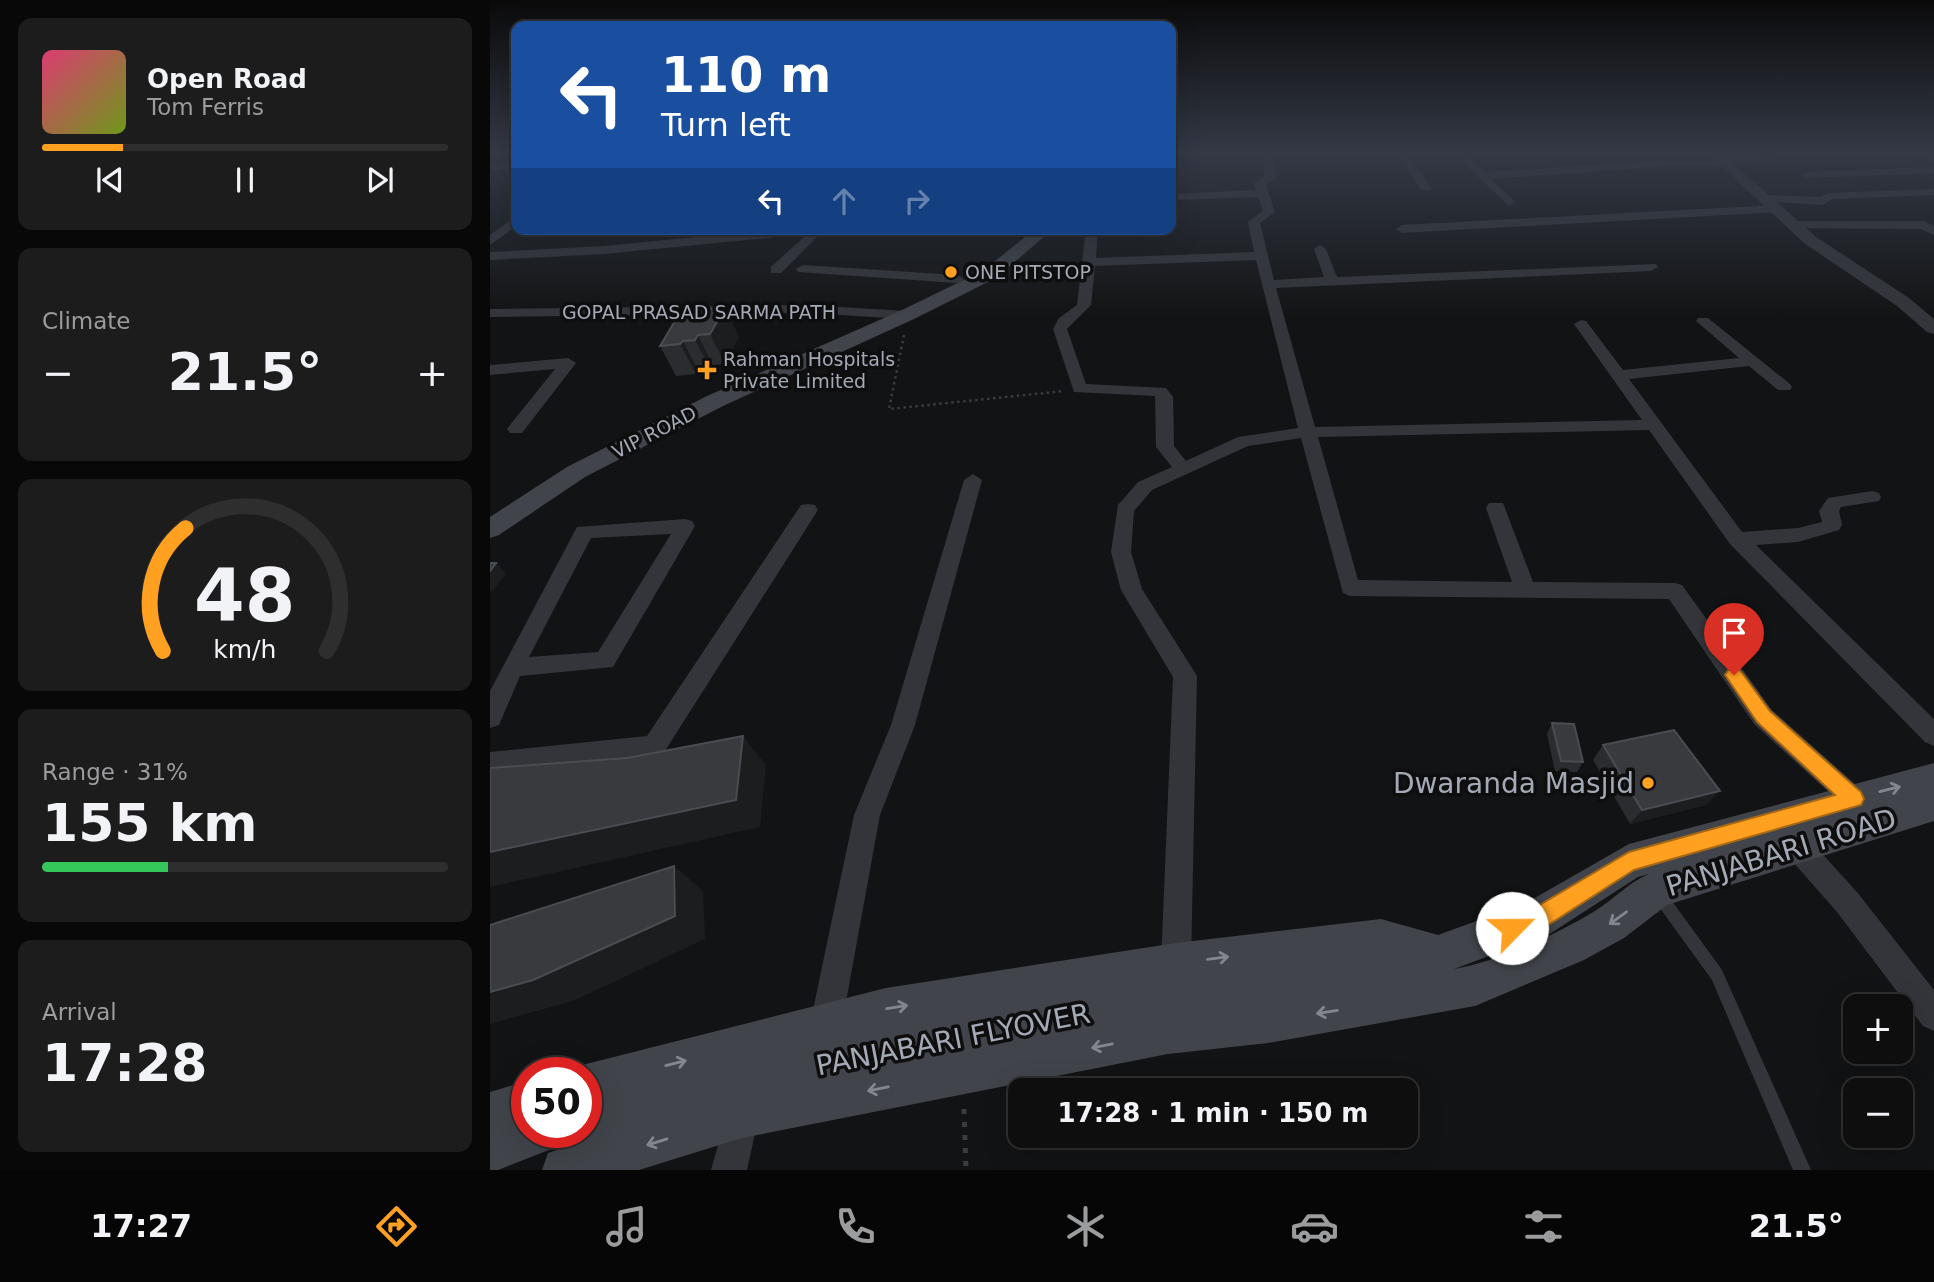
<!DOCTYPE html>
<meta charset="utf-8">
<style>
body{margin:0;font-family:"DejaVu Sans",sans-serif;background:#1c1c1d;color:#f1f3f6;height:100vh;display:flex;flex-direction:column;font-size:26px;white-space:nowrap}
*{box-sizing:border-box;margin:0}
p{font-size:23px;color:#9b9c9e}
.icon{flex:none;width:38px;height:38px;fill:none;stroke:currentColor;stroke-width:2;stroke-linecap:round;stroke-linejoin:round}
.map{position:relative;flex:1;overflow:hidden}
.side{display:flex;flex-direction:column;gap:18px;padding:18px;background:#080808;width:490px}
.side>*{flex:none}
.guide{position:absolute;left:21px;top:21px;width:665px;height:214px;border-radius:14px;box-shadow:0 7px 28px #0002,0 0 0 2px #2e2e2f;background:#1a4fa0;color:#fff;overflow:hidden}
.tools{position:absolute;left:1353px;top:994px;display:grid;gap:14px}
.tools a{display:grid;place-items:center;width:70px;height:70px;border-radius:14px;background:#0e0e0f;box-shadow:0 7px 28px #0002,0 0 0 2px #2e2e2f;font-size:35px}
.speed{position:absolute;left:21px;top:1057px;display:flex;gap:14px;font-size:35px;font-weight:700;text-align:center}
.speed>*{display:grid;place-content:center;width:91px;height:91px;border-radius:50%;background:#0e0e0f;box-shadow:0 7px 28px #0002,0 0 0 2px #2e2e2f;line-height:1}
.speed .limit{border:10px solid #d22;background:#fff;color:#111}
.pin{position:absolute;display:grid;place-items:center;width:60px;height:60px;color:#fff;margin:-72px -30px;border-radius:50% 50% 50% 0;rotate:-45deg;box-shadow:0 0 7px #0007}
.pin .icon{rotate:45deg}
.me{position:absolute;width:77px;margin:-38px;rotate:67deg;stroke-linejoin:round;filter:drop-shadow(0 0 5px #0008)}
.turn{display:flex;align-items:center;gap:24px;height:147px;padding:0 35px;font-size:32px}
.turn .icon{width:91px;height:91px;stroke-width:2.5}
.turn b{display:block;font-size:49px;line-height:60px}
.lanes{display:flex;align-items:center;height:66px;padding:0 35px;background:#0003;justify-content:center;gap:35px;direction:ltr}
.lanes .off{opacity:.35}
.big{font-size:52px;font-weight:600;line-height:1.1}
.side .card{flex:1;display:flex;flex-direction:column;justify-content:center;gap:10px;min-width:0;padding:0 24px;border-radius:14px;background:#1c1c1d}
.side .dial{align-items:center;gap:0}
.dial svg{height:182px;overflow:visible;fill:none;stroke:#2e2e2f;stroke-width:7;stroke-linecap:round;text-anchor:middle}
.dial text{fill:#f1f3f6;stroke:none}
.song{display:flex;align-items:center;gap:21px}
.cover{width:84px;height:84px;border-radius:10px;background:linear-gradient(135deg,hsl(340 70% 55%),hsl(80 70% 35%))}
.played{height:7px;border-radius:4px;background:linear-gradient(90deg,#ffa020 20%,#2e2e2f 20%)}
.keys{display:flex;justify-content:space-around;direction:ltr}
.heat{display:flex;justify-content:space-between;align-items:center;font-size:38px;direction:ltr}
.charge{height:10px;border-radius:5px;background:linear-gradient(90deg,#34c759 31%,#2e2e2f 0)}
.trip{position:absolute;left:518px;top:1078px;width:410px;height:70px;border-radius:14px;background:#0e0e0f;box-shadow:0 7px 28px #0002,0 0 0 2px #2e2e2f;font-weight:600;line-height:70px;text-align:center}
.tab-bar{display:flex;height:112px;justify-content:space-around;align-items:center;background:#060606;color:#9b9c9e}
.tab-bar .icon{width:49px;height:49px}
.tab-bar .selected{color:#ffa020}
.tab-bar b{font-size:32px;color:#f1f3f6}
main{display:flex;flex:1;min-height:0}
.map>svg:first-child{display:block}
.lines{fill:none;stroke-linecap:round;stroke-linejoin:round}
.path-far1{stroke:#393c41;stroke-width:2.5;stroke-dasharray:2.5 3.5;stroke-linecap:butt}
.path{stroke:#393c41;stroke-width:5;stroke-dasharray:5 8;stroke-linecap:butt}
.service{fill:#33353a;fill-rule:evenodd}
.minor{fill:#33353a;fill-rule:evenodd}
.tertiary{fill:#33353a;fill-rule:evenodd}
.secondary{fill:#41444a;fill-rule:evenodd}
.wall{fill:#2b2c30}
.shaded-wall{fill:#1c1d1f}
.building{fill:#383a3e;stroke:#494c51;stroke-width:2}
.oneway{stroke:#818690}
.route{fill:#ffa020;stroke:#a66815;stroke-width:2}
.poi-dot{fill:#ffa020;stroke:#0e0e0f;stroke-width:2.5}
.labels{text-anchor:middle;stroke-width:7;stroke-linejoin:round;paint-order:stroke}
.far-poi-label{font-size:19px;fill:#a3aab6;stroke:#0e0e0f;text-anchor:start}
.far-street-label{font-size:19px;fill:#a3aab6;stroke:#0e0e0f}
.near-poi-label{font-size:28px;fill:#a3aab6;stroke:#0e0e0f;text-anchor:end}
.near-street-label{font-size:28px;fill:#a3aab6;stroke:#0e0e0f}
</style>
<main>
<section class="side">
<div class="card">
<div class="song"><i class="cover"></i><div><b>Open Road</b><p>Tom Ferris</p></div></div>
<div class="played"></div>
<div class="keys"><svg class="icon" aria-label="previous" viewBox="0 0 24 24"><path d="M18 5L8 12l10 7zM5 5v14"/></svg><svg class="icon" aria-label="pause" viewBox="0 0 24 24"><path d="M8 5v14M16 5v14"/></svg><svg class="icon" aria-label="next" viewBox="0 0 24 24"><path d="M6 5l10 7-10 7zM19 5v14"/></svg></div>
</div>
<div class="card"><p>Climate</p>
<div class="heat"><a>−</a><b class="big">21.5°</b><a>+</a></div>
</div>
<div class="card dial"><svg viewBox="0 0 100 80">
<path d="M14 69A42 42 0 1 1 86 69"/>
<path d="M14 69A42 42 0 0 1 24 15" stroke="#ffa020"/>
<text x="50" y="56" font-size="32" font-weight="700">48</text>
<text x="50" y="72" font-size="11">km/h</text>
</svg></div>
<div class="card"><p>Range · 31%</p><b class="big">155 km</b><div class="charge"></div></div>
<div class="card"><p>Arrival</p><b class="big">17:28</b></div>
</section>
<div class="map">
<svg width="1444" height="1170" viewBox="0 0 1444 1170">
<rect width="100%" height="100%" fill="#121314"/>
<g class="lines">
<path class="path-far1" d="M414,335L399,409L574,391"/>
<path class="path" d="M474,1109L476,1170"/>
<path class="service" d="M1169,888L1174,890L1232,970L1321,1170H1303L1222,980L1164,900L1162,895L1164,890Z"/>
<path class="minor" d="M774,153H784L786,179L776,185L785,212L770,223L784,280L834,277L824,249L830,245L836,249L847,277L1166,264L1168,267L1161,271L786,288L825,427L1152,420L1084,324L1091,320L1096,321L1133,370L1249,358L1206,321L1208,318H1218L1300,384L1302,387L1300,390H1288L1259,366L1139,379L1252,532L1308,528L1332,522L1329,511L1338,498L1382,491L1389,493L1391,497L1389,501L1351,507L1349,511L1352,525L1349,530L1308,542L1266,545L1444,719V746L1435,742L1240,544L1159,430L828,437L868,580L1022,582L996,508L999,503H1013L1043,582L1185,583L1192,585L1282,710L1373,791L1377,799L1373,807L1364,811L1355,807L1264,724L1179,599L860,596L853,593L811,438L758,446L662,490L644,511L641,552L652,589L707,676L701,963L697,974L686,978L675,974L671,963L683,677L631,590L621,552L628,505L648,482L682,467L666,447L665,396L584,392L563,329L569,318L587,305L596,229H608L606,258L764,252L758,222L773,211L768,197L681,200V194L766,190L764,183L774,177ZM766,260L808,428L748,437L696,461L684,446L683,397L676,388L596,384L577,329L601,305L605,266Z
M907,153H917L941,188L939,190H931Z
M974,153L995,172L1181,160L1230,161L1227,158L1232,155L1346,153L1341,156L1239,161L1243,164L1238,167L1181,166L1001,179L1025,202L1019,206L964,154Z
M1425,153L1444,155V162L1426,155Z
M26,162V168L0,170V164Z
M1444,167V173L1317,178L1311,175L1317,172Z
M1444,189V195L1342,199L1333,205L1275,201L1269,198L1275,195L1330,197L1339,193Z
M1286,205L1290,206V212L912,233L906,229L912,225Z
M26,216V226L0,245V235Z
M1305,221H1434L1444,226V235L1431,229L1301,228V222Z
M288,229H335L291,273H281V267L317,234L114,254L0,260V252L114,246Z
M313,265L467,275L474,279L467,283L308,272L306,269Z
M315,305L417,311L424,315L417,319L315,313L0,317V309Z
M78,358L86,363L32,433H20L17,429L20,425L65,369L0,375V365Z
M483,474L492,480L425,725L390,815L352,1024L347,1035L336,1040L325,1035L320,1024L364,815L401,725L474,480Z
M318,504L325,505L328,510L173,754L164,757L0,774V752L157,736L311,505Z
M195,519L202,521L205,526L123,667L30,676L9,725L0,728V691L87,527ZM181,534L108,652L39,657L101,538Z
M1306,832L1316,836L1367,892L1444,990V1031L1433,1026L1347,912L1296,854L1292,845L1296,836Z
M252,1098L264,1103L269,1115L257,1170H221L240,1103Z"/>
<path class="tertiary" d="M1218,153H1232L1326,237L1419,298L1444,319V334L1437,332L1407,306L1314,243Z"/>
<path class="secondary" d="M545,229H563L506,278L424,319L233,406L95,477L9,535L0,538V517L77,467L217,396L410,311L494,270Z
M1444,763V821L1177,905L1134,938L1094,960L985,1006L778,1043L678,1054L252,1138L149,1170H52L58,1153L94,1141L79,1132H96V1073H79L96,1064L396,988L686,943L891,919L948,935L1036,903L1139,844ZM1159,874C1139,882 1123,900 1105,911C1065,935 1010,961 964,969L1061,933L1148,877Z
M37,1081V1132H71L64,1148L8,1170H0V1092Z"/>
</g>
<path class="wall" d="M235,308L249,337L235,364L223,365L221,370H208L206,374L186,376L170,346Z
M1062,723L1093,762L1087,772L1065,771L1057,734Z
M1113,745L1216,805L1140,824L1103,760Z"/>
<path class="shaded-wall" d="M235,308L249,337L235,364L220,334Z
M208,335L223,365L221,370L205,340Z
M193,341L208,370L206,374L190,344Z
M6,563L16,574L2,592L0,590V571Z
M253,736L276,765L270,827L0,887V852Z
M1230,791L1216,805L1140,824L1152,810Z
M184,866L213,891L215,939L83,1001L0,1024V992Z"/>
<path class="building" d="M235,308L220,334L208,335L205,340L193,341L190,344L170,346L191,311Z
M0,563H6L0,571Z
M1062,723L1084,724L1093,762L1071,761Z
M1184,730L1230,791L1152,810L1113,745Z
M253,736L246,800L0,852V768L137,758Z
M184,866L185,916L43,980L0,992V925Z"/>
<defs><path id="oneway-shaft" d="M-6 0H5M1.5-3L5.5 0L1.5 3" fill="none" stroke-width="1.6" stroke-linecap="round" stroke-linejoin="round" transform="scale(1.75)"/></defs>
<g class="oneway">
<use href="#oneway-shaft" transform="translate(1400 789) rotate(-14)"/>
<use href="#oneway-shaft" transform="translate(1128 918) rotate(144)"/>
<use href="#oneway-shaft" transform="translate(728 958) rotate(-7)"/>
<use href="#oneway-shaft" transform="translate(407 1007) rotate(-9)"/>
<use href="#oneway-shaft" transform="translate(837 1012) rotate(171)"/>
<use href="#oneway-shaft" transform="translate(612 1046) rotate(169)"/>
<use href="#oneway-shaft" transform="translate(186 1063) rotate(-14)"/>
<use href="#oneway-shaft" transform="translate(388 1089) rotate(169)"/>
<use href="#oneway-shaft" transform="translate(167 1142) rotate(163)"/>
</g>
<linearGradient id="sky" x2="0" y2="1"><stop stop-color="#0a0a0b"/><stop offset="0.48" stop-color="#333945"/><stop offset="1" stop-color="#333945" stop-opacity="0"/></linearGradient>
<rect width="1444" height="317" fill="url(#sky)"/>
<path class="route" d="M1244,668L1250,670L1280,711L1371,792L1374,799L1371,805L1144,870L1055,927L1022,939L1014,936L1011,928L1014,920L1041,910L1139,852L1345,795L1267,722L1235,675L1238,670Z"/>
<g class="poi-dot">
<circle cx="461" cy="272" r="7"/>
<path d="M213.5 359.5h7v7h7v7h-7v7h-7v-7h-7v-7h7z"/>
<circle cx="1158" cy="783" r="7"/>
</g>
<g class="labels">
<g class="far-poi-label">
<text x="475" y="279">ONE PITSTOP</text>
<text x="233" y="366">Rahman Hospitals<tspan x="233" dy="22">Private Limited</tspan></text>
</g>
<g class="far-street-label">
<text x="209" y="319">GOPAL PRASAD SARMA PATH</text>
<text transform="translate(164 432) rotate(-27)" y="7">VIP ROAD</text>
</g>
<g class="near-poi-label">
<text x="1144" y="793">Dwaranda Masjid</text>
</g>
<g class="near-street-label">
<text transform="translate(1291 852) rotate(-17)" y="10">PANJABARI ROAD</text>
<text transform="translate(463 1039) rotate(-11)" y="10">PANJABARI FLYOVER</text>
</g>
</g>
</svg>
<div class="tools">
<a>+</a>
<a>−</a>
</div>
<div class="speed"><div class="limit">50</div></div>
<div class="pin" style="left:1244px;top:675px;background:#d93025"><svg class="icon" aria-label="arrive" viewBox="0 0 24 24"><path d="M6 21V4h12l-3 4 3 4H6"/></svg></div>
<svg class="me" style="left:1022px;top:928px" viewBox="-20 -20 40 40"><circle r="19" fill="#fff"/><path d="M0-13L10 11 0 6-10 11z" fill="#ffa020"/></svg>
<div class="trip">17:28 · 1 min · 150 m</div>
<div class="guide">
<div class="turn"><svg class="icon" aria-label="left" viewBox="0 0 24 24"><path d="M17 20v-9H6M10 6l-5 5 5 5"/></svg><div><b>110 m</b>Turn left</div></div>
<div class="lanes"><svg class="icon" aria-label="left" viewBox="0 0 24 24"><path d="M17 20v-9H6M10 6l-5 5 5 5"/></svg><svg class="icon off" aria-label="ahead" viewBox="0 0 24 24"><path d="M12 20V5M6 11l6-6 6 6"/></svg><svg class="icon off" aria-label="right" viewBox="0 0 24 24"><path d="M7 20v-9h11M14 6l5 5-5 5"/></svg></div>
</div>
</div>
</main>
<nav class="tab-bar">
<b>17:27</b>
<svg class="icon selected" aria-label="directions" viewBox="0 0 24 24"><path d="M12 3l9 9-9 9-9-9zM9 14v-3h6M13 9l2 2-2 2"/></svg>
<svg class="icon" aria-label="music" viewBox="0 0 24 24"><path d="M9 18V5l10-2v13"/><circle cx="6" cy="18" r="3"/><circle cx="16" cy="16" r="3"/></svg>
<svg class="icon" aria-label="phone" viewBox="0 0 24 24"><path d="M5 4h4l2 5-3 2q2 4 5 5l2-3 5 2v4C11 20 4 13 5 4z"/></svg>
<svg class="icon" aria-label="climate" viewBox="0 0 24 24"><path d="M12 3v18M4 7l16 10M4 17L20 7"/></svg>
<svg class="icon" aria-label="car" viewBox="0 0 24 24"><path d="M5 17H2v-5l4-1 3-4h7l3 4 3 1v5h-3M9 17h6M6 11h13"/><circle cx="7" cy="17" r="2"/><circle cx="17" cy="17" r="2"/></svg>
<svg class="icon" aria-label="filters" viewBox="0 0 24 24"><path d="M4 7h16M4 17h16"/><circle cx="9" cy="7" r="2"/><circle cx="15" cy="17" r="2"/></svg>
<b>21.5°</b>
</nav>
